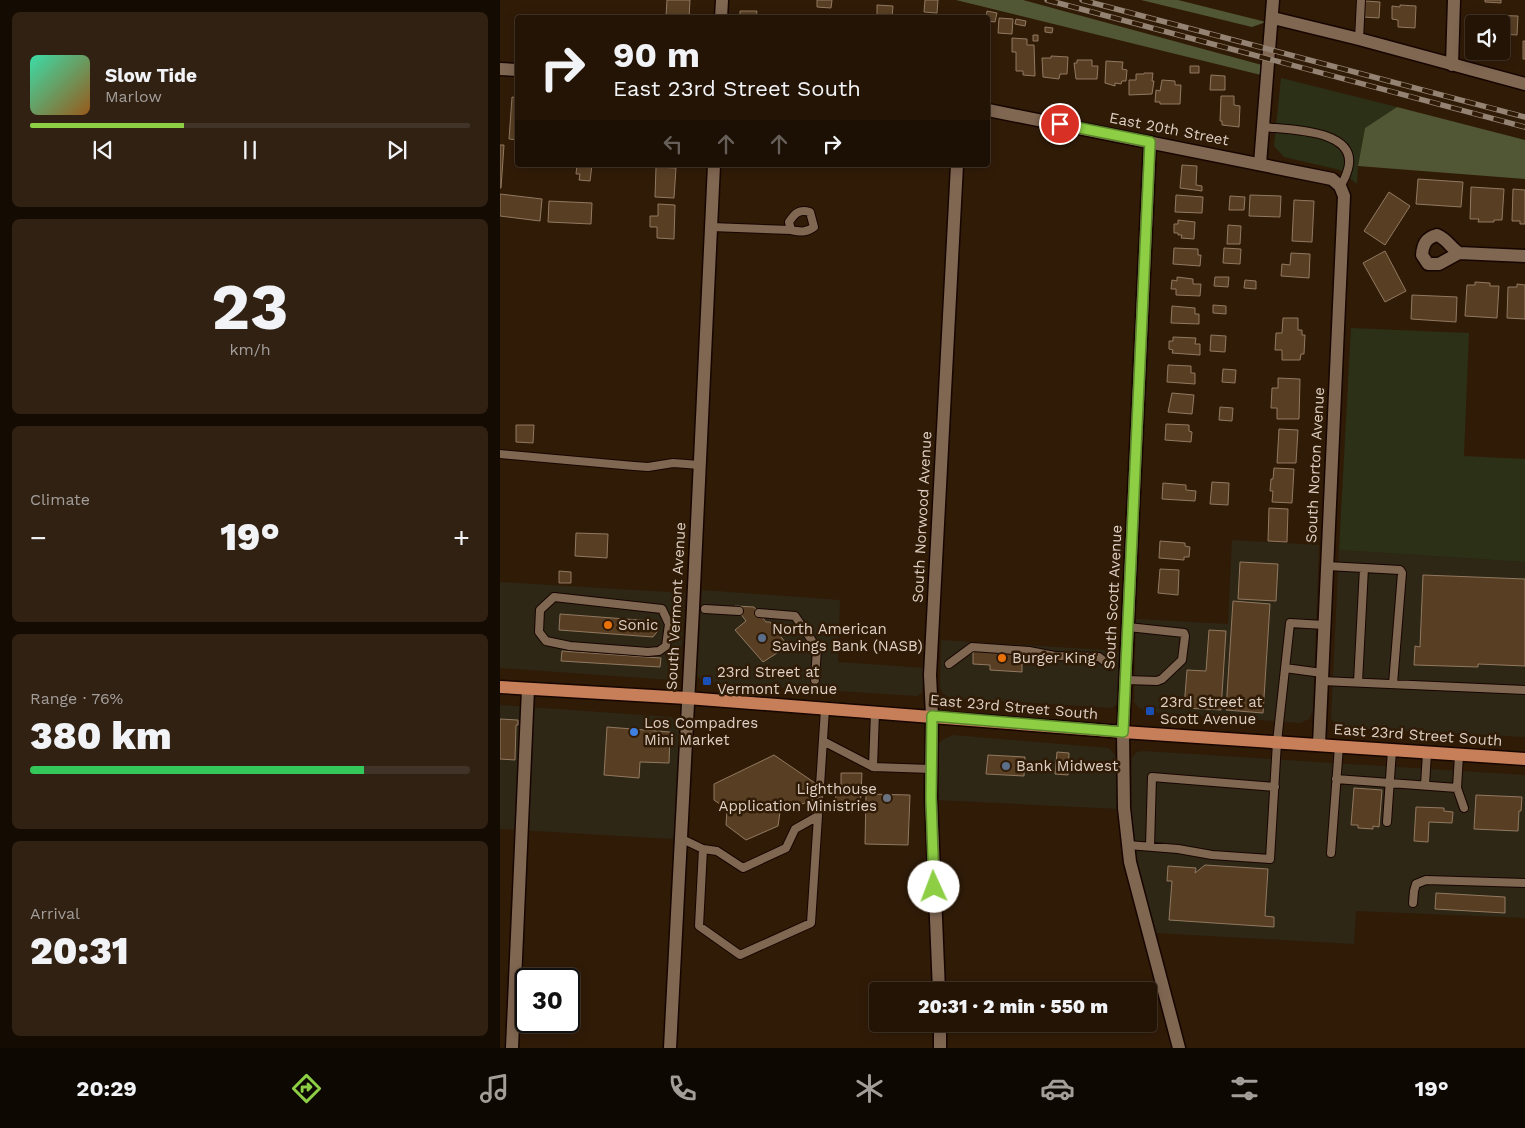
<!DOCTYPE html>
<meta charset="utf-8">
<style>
body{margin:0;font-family:"Work Sans",sans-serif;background:#302113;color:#f1f3f6;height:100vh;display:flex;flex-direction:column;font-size:19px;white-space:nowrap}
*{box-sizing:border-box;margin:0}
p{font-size:16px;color:#a39e9a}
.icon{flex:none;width:28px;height:28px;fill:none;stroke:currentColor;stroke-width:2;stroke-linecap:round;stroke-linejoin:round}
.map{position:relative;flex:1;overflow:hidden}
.side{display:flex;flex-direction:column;gap:12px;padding:12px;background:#140b03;width:500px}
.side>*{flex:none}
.hud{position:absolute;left:15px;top:15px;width:475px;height:152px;border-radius:5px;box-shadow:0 2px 12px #0003,0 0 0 1px #413327;background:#241405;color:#f1f3f6;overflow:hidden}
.buttons{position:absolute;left:965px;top:15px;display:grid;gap:10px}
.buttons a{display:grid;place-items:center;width:45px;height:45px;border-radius:5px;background:#241405;box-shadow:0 2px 12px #0003,0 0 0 1px #413327;font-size:25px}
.speed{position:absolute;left:15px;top:968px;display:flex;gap:10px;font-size:25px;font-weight:700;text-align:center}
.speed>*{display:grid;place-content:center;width:65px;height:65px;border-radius:50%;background:#241405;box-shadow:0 2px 12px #0003,0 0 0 1px #413327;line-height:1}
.speed .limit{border:2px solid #111;border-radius:8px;background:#fff;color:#111}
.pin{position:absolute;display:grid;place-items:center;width:42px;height:42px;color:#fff;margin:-21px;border:2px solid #fff;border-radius:50%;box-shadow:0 1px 5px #0007}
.me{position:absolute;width:55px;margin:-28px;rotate:358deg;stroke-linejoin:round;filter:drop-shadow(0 0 4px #0008)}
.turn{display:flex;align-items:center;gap:18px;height:105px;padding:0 15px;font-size:22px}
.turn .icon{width:65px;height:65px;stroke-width:2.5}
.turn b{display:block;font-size:35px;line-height:42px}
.lanes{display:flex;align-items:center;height:48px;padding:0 15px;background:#0003;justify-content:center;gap:25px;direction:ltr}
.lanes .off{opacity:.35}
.big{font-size:38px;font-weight:800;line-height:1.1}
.side .tile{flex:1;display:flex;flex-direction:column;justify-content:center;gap:8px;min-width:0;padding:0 18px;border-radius:8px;background:#302113}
.side .dial{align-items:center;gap:0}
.dial b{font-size:65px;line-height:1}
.song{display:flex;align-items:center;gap:15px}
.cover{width:60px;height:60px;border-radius:8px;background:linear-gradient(135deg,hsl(160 70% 55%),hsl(30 70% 35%))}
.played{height:5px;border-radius:2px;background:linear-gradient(90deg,#8dce44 35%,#413327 35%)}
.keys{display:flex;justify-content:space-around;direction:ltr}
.heat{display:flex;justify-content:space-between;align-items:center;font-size:28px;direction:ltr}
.charge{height:8px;border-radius:4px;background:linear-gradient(90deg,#34c759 76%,#413327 0)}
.trip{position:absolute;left:369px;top:982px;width:288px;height:50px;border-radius:5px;background:#241405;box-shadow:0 2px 12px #0003,0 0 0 1px #413327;font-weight:800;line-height:50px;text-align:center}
.tab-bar{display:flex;height:80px;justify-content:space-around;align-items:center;background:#0e0802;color:#a39e9a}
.tab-bar .icon{width:35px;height:35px}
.tab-bar .active{color:#8dce44}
.tab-bar b{font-size:22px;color:#f1f3f6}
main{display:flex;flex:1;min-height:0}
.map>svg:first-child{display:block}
.commercial{fill:#2e2716}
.green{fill:#2c3017}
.forest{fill:#515735}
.building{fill:#583f24;stroke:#917961}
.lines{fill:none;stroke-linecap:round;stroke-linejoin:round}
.service-casing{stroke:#170500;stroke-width:10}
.minor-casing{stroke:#170500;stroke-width:15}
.primary-casing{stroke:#170500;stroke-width:15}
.service{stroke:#806752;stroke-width:8}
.minor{stroke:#806752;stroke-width:12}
.primary{stroke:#c67f59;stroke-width:12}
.rail-casing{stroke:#948273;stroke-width:5.5}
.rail{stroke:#301b07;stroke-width:4;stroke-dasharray:11;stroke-linecap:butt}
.route-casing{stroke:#5c862c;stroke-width:12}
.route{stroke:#8dce44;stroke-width:9}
.food-dot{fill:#e8710a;stroke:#301b07;stroke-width:2}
.service-dot{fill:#5c6f8a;stroke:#301b07;stroke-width:2}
.transit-dot{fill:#1a4fb4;stroke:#301b07;stroke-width:2}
.shop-dot{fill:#3f7fe0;stroke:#301b07;stroke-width:2}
.worship-dot{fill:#6b7280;stroke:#301b07;stroke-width:2}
.labels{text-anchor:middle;stroke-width:5;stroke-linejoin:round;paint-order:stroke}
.street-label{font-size:15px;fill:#dfd0c4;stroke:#301b07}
.poi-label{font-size:15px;fill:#dfd0c4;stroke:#301b07;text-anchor:start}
</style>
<main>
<section class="side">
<div class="tile">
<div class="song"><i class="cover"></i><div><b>Slow Tide</b><p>Marlow</p></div></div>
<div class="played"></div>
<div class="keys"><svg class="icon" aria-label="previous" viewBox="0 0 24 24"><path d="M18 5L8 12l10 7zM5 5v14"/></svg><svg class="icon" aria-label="pause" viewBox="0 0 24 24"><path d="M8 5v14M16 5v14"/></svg><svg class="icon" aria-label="next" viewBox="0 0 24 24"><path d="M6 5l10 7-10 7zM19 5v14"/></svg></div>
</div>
<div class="tile dial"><b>23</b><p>km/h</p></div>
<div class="tile"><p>Climate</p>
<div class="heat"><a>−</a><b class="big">19°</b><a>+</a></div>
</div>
<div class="tile"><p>Range · 76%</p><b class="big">380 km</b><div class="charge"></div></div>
<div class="tile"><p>Arrival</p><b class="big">20:31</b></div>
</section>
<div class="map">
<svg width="1025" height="1048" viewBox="0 0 1025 1048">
<rect width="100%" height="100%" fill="#301b07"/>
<path class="commercial" d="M732,540L819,545L813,710L809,719L800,723L649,712L639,708L634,702L636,619L728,624Z
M839,550L1025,562V737L848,728L837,724L831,719Z
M0,582L185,593L181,665L178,676L171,680L0,668Z
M202,590L340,600L338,662L425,668L422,693L417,696L209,683L201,680L197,675Z
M441,640L622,651L620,695L617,704L612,708L451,698L443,694L440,688Z
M0,705L171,717L178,723L180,732L174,839L0,829Z
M453,735L609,748L615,755L618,767L619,809L437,800L439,743L444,739Z
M644,751L1025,775V918L856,911L854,944L656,933L638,868L631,811L632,758L637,752Z"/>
<path class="green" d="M781,78L897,107L865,128L858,166L857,184L840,170L784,157L774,146Z
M851,328L969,333L964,456L1025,459V562L839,550Z"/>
<path class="forest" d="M456,0H523L762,65L761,75Z
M641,0H678L766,22L752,27Z
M897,107L1025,140V179L858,166L865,128Z"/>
<path class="building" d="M167,0H190L189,18L166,16Z
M317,0H332L331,8L317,7Z
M425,0H438L437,13L424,12Z
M985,0H1001V3L985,2Z
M865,1L880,2L879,18L863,17Z
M377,5L393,6L392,18H377Z
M900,5L916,6L915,28L898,27V20L892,19V6L900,7Z
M240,11H257L256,18H240Z
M487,11L497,13L495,22L488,21V18H486Z
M988,15L1018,16L1017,35L1001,34V24H983L984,18L988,19Z
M499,18L513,19L512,34L498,33Z
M516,19L526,21L525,26L515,24Z
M545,27L553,28L552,33L545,32Z
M533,35H538V41H533Z
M512,38L527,39V45H534L535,76L523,75V71H516V52H512Z
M1023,41H1025V59H1023Z
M551,56L568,57L567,74H560L559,79L543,77L542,58H551Z
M577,60H592V66H598L597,79H576L574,63H577Z
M606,61L623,62L622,69L627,70L626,81H622L621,84L615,83V86L605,83Z
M690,66H699V73H690Z
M644,73H653L652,81H654L652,94L629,95V80H636V74H644Z
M711,75L725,76V90H710Z
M662,80L675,81V85H681L680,104H660V102H655L656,90L660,91Z
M721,96H734V105L740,106L739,127L722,125V121H720Z
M12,97L18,98V140L9,139Z
M0,145H4L1,188H0Z
M77,165H92L90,181L79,180L80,174H76Z
M682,165L697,166L696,185L702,186V191L680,188Z
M156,167L176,168L174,198L155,197Z
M918,179L963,182L961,207L916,204Z
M971,187L1004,189L1002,220H994V222H978L979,219H970Z
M1013,189L1025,190V224H1020V221H1012Z
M889,192L910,206L885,245L864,231Z
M0,194L42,199L40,221L0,216Z
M676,195L703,197L702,213L675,212Z
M750,195L781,196L780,217L749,216Z
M730,196L745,197L744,210H729Z
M794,200L814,201L812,242L792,241Z
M49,201L92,203L91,224L48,222Z
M158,204L175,205L174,239L157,238V227H150V216H158Z
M678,220L695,222L694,239L681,238L682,235H678V233H674V224H678Z
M728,225L741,226L740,244H727Z
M674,248L698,249V255H701L700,266L673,264Z
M724,248L741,249L740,264L723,263Z
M885,251L906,291L885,302L863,263Z
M791,253L810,254L809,278L781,276L782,264L790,265Z
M677,277L693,279V284H701L700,296L676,295V289H671L672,280L677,281Z
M715,277H729L728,287L714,286Z
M745,280L756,281V289L744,288Z
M975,282L990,283V286H999L997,318L965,316L967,285H975Z
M1017,284L1025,285V319L1007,318L1008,287H1017Z
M912,295L957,297L956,322L911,319Z
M713,305L726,306V314L713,313Z
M672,306L695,308V314H699V324L671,323Z
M783,318H798V330H802V335H805L804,354H801L800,360H782V350H775L776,333H782Z
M711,335L726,336L725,352L710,351Z
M673,337L696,338L695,344H700V355L672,353L673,350L669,349V341H673Z
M668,365L691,366V373H695V384L667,382Z
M723,369L736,370L735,383L722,382Z
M778,378L800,379L799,419H777V408H771L772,388H778Z
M672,393L694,395L692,414L668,412Z
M720,407L733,408L732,421L719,420Z
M666,424L689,425V431L692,432L691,442L665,440Z
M16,425H34L33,443L16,442Z
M779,429L798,430L796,463H777Z
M774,468L794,469L792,503L772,502L773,491H770L771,479H773Z
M712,482L729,483L728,505L710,504Z
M663,483L686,485V490L696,491L695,501L662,499Z
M769,508L788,509L787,542L768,541Z
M76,533L108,534L107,558L75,556Z
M660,541L685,543V546L690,547L689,557H684V560L659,558Z
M740,562L778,564L776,601L738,599Z
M660,569L679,570L678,595L658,593Z
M59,571L71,572V583H59Z
M923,575L1025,579V666L978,664V667L914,665L915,646L920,647Z
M733,601L770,604L763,713L726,710Z
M235,606L254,607L266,622H270L288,646L263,662L235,630L246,621Z
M60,614L152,621L159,629L153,637L59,630Z
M709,630L726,631L721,710L684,708L687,670L706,671Z
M62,651L161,658L160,667L61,661Z
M473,651L532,653L531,664H522V672L490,670V665L473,664Z
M0,719L18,720V725H16L15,760L0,759Z
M107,727L170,732L169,763L140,762L139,778L104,775Z
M557,752L569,753L568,775L555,774Z
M274,755L315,783L313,800L280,812L278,826L246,840L226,825L227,809L214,800V784Z
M488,755L525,757L524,776L486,774Z
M341,773H362L360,809L335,808L336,790H341Z
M854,788L882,790L879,827L873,826V829L858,828V825H851Z
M366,794L410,795L408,845L365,844Z
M976,795L1022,797L1021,811H1019L1018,831L974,829Z
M916,807L944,808V811L953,812L952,823L929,822L928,842L914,841Z
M705,865L768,869L765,916L774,917V927L669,920L672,881H667L668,866L696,868L695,873Z
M936,893L1005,897V913L935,909Z"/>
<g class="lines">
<g class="service-casing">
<path id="service" d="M859,39L861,0
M763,127C789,130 859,129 848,169C846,176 844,181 840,186
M211,227L291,230C300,232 306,233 314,227L310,212C299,209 295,213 289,222L291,230
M0,454L134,466L148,467L173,463L200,465
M827,566L864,568L858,682
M864,568L900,570L902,573L893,684
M54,597L162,609L169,624L166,646L159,651L148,652L70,646L46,641L39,632L40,610Z
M205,609L239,611
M259,613L295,616L317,648L315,680
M449,664L472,647L529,651L555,656L599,657L610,666
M785,668L822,673
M626,680L657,681L662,679L682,660L685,636L684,633L628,627
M822,681L1025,690
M375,712L373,767L431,769
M323,741L373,767
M959,755L957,788L964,808
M836,779L957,788
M925,785L927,753
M887,822L892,750
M180,838L203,849L199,926L240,955L311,923L325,709
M628,845L678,849L712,855L770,859L777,742L790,623L824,625
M650,846L652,777L775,787
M203,849L217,851L243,868L286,848L295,829L318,816
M831,853L839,746
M913,903L914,891L916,884L926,880L1025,883"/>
</g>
<g class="minor-casing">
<path id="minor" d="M221,18L222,0
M773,18L859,39L1025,84
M952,65L954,0
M0,69L18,70
M488,110L832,179L840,186L844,196L819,745
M650,142L623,732L624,808L630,862L679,1048
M760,164L773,0
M959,253L939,264H928L922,255C923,244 926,238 937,235C947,239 950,247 959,253L1025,256
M439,991L431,798L432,716L430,675L457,165
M440,1024V1048
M12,1048L28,689
M170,1048L193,608L214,165"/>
</g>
<g class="primary-casing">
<path id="primary" d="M0,687L187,698L623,732L1025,759"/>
</g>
<use href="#service" class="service"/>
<use href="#minor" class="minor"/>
<use href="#primary" class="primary"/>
<g class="rail-casing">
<path id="rail" d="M547,0L1025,127
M582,0L1025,117"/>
</g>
<use href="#rail" class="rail"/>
</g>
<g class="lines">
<g class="route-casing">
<path id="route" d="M434,887L431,798L432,716L623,732L650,142L560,124"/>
</g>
<use href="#route" class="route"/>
</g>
<g class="food-dot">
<circle cx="108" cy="625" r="5"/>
<circle cx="502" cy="658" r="5"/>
</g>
<g class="service-dot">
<circle cx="262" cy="638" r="5"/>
<circle cx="506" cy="766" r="5"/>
</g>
<g class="transit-dot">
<rect x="202" y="676" width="10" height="10" rx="2.5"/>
<rect x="645" y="706" width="10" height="10" rx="2.5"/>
</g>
<circle class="shop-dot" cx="134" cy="732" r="5"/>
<circle class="worship-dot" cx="387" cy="798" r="5"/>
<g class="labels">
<g class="street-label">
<text transform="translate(669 129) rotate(11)" y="5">East 20th Street</text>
<text transform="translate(815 465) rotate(-87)" y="5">South Norton Avenue</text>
<text transform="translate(422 517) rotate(-87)" y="5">South Norwood Avenue</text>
<text transform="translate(613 597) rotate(-87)" y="5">South Scott Avenue</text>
<text transform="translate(176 606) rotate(-87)" y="5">South Vermont Avenue</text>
<text transform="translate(514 707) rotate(5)" y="5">East 23rd Street South</text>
<text transform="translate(918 735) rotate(4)" y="5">East 23rd Street South</text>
</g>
<g class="poi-label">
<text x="118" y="630">Sonic</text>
<text x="272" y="634">North American<tspan x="272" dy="17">Savings Bank (NASB)</tspan></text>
<text x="512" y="663">Burger King</text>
<text x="217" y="677">23rd Street at<tspan x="217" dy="17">Vermont Avenue</tspan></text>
<text x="660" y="707">23rd Street at<tspan x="660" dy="17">Scott Avenue</tspan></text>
<text x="144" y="728">Los Compadres<tspan x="144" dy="17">Mini Market</tspan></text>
<text x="516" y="771">Bank Midwest</text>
<text x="377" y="794" text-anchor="end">Lighthouse<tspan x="377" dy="17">Application Ministries</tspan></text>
</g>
</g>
</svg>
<div class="buttons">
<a><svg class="icon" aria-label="sound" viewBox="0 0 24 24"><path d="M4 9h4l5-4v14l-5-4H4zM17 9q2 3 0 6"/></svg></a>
</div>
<div class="speed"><div class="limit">30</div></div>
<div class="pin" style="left:560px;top:124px;background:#d93025"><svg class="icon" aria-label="arrive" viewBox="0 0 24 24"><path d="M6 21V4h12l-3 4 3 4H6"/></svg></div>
<svg class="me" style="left:434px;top:887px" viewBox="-20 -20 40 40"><circle r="19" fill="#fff"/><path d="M0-13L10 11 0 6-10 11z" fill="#8dce44"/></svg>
<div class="trip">20:31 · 2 min · 550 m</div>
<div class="hud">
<div class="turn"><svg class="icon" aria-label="right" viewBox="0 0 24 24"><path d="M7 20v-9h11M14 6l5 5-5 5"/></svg><div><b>90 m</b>East 23rd Street South</div></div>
<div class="lanes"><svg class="icon off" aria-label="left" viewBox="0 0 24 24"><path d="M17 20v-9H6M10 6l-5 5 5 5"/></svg><svg class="icon off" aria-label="ahead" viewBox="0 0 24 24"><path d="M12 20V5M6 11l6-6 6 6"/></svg><svg class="icon off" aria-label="ahead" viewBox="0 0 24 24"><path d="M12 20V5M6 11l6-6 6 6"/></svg><svg class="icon" aria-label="right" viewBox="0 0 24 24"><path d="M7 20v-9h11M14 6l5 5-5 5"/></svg></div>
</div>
</div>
</main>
<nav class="tab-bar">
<b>20:29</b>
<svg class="icon active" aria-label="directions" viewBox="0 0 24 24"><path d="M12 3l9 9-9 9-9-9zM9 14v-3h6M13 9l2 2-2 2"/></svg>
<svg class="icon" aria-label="music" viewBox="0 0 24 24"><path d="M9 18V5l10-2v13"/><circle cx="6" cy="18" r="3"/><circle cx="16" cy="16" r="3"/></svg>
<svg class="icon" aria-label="phone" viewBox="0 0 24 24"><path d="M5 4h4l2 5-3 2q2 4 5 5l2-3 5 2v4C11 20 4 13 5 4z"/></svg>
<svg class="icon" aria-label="climate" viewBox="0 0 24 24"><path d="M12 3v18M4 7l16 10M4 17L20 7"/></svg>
<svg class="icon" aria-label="car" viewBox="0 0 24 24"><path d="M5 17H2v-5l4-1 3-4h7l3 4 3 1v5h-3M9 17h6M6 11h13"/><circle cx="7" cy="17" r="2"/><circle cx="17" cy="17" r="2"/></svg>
<svg class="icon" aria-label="filters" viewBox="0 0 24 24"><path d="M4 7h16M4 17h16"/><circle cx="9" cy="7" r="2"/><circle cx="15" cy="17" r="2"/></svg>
<b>19°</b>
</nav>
